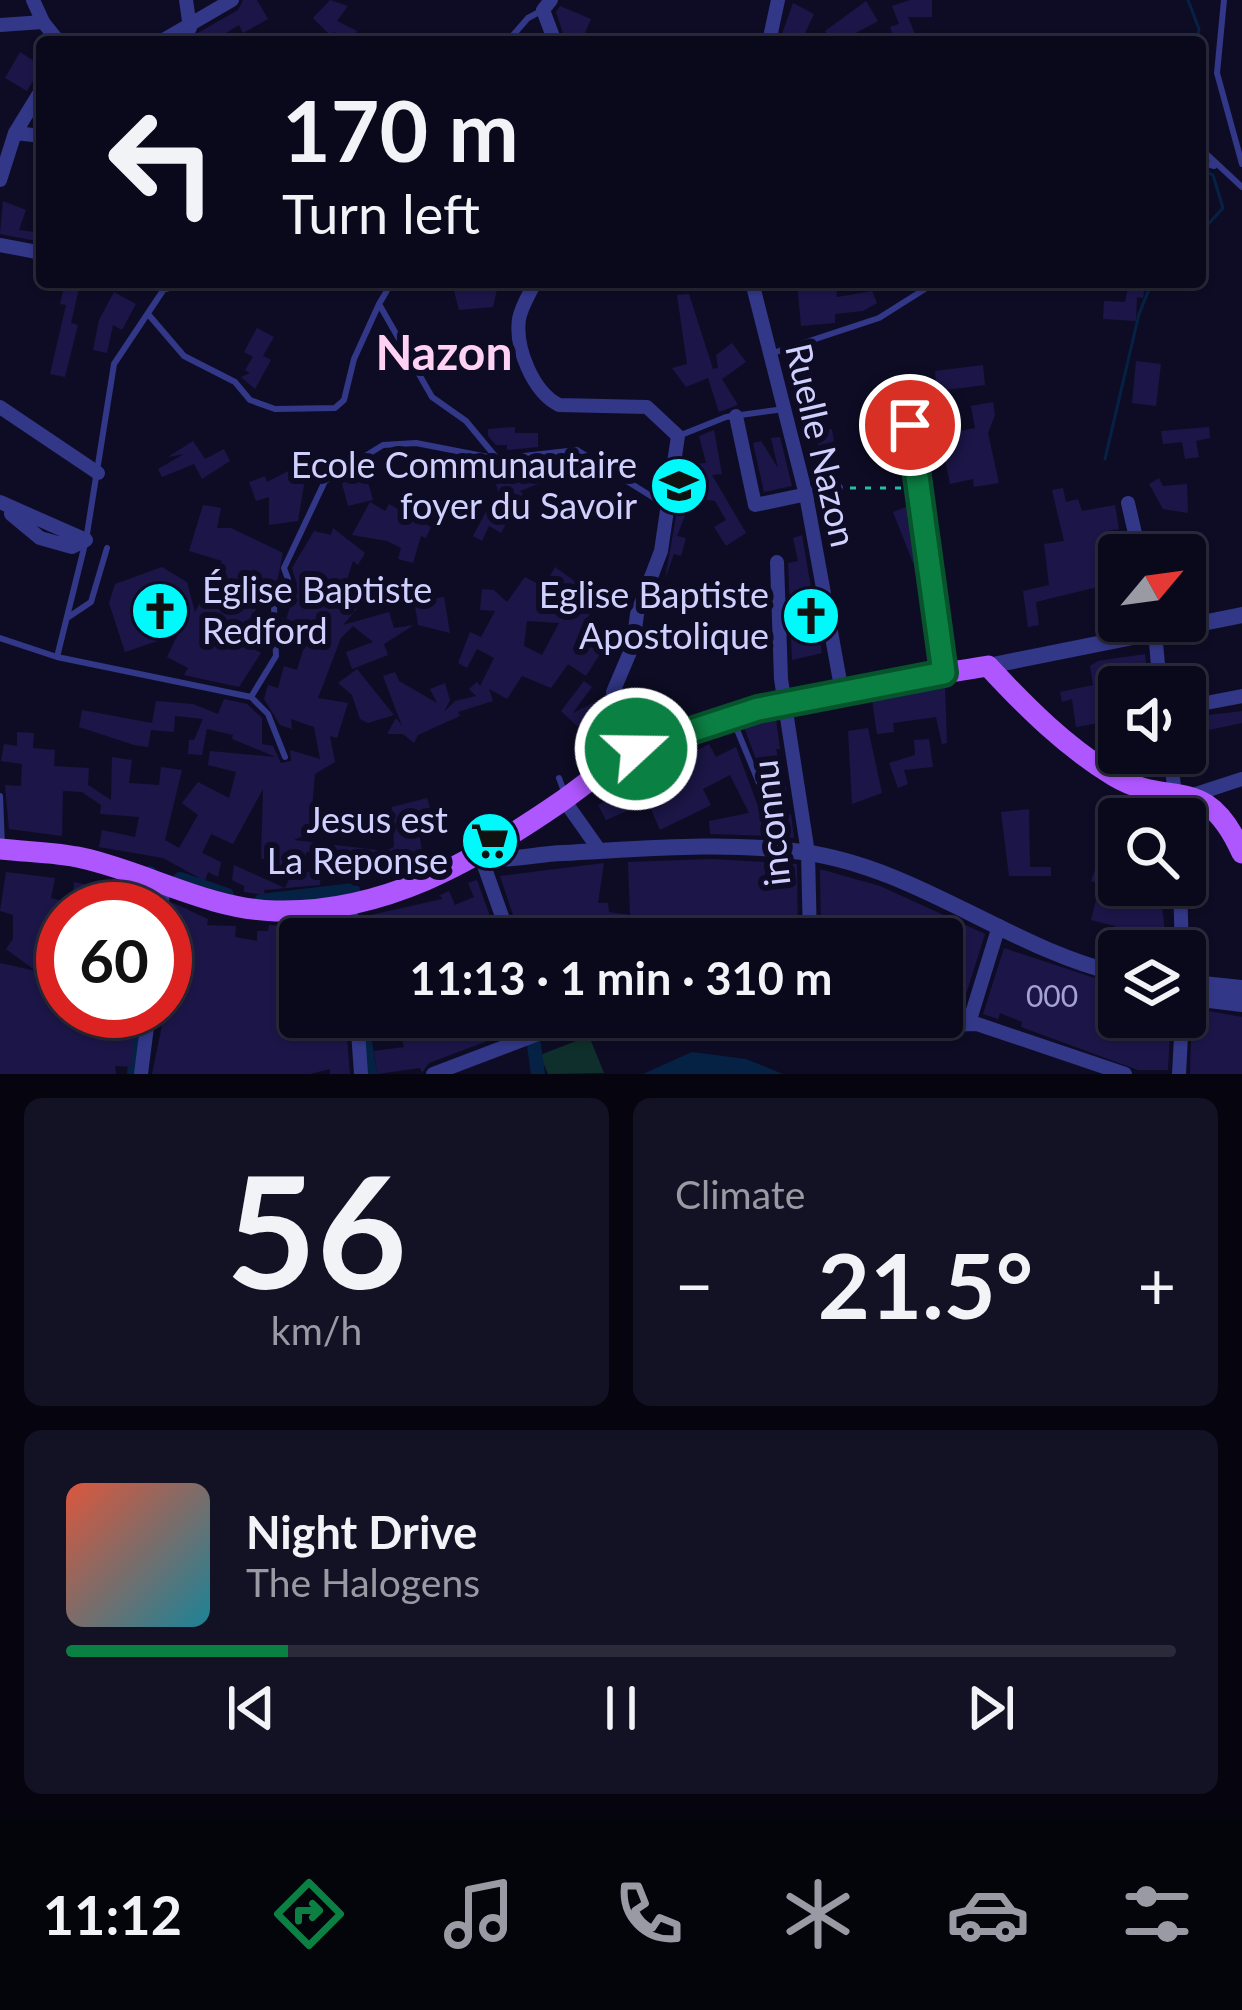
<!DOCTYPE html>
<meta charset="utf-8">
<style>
body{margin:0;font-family:Lato,sans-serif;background:#131225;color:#f1f3f6;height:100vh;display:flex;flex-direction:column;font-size:45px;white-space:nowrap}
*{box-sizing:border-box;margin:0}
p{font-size:39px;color:#999aa3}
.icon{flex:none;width:66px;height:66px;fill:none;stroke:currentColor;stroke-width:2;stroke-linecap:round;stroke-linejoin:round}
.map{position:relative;height:1074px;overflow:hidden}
.sheet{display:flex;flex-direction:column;gap:24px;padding:24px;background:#06050f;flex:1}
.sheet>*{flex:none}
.top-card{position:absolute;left:36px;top:36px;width:1170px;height:252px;border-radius:12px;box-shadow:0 3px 9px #0004,0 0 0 3px #2a2a3b;background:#0a091c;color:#f1f3f6;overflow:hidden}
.needle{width:78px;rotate:61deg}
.controls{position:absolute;left:1098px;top:534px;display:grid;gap:24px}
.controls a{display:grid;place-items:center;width:108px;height:108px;border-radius:12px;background:#0a091c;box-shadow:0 3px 9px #0004,0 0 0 3px #2a2a3b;font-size:60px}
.speed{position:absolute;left:36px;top:882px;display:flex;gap:24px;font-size:60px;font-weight:700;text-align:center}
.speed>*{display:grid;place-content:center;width:156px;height:156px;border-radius:50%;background:#0a091c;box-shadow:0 3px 9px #0004,0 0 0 3px #2a2a3b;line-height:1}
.speed .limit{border:18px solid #d22;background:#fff;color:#111}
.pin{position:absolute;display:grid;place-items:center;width:102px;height:102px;color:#fff;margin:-51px;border:6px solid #fff;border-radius:50%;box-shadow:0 3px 12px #0007}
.me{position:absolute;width:132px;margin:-66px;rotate:69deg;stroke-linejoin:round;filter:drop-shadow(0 0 9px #0008)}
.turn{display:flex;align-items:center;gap:42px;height:252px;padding:0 48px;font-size:54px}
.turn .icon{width:156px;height:156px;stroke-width:2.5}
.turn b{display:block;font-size:84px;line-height:102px}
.big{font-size:90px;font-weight:700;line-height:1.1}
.sheet .widget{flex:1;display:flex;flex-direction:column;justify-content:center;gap:18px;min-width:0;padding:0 42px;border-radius:18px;background:#131225}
.sheet .dial{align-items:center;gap:0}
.dial b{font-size:156px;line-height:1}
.song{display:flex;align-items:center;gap:36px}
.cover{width:144px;height:144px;border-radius:18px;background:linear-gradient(135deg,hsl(10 70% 55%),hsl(190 70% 35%))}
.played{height:12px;border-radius:6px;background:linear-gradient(90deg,#0b8043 20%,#2a2a3b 20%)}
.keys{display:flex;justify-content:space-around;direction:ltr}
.heat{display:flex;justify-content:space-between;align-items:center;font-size:66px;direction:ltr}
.sheet .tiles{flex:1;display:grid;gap:24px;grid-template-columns:1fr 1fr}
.widget:last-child{grid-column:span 2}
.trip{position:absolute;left:279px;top:918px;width:684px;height:120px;border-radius:12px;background:#0a091c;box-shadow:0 3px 9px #0004,0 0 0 3px #2a2a3b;font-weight:700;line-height:120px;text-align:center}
.menu{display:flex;height:192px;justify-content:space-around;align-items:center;background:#04040b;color:#999aa3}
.menu .icon{width:84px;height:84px}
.menu .selected{color:#0b8043}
.menu b{font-size:54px;color:#f1f3f6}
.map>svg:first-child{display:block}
.green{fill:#0e2f2b}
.water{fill:#052245}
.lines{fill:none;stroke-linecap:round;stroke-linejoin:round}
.stream{stroke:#052245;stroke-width:3}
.canal{stroke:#052245;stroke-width:14}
.building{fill:#1b1647;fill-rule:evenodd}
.path{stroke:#22c0a7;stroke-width:3;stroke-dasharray:6 9;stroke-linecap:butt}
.service{stroke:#323788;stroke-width:6}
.minor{stroke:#323788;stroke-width:14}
.tertiary{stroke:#323788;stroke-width:16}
.primary{stroke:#af57ff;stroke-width:21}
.route-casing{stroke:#07532c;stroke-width:30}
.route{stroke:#0b8043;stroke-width:21}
.labels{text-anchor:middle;stroke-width:12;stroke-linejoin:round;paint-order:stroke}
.number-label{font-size:30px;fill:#a3a2d1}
.street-label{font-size:36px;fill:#d0d0ff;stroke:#0e0c25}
.poi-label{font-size:36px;fill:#d0d0ff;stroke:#0e0c25;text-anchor:end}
.district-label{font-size:48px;font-weight:bold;fill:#ffd2f3;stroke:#0e0c25}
</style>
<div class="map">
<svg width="1242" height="1074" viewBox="0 0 1242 1074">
<rect width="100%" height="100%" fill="#0e0c25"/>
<path class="green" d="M589,1036L604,1073L548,1074L540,1055Z"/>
<path class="water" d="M692,1052L746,1059L783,1074H643Z"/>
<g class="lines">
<path class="stream" d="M1188,0L1199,29L1197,42
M1200,137L1203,170L1213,175L1223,208L1200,233
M1105,459L1139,314L1152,282"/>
<path class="canal" d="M150,873L151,909
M180,879L227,895
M261,901L353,890L355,906
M530,1017L538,1074
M362,1022L370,1074
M134,1074L139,1011"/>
</g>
<path class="building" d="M243,0H257L268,19L243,33L239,25L211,42H182L238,10Z
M330,0L348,6L337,21L357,31L352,41L334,32L331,36L313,18Z
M910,0H932V17H908L918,42H896L890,27L899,24L892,6Z
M866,1L878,21L854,34L859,42H832L825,31Z
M793,3L814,14L801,42L782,34Z
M560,6L591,19L581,42H566L556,12Z
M20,52L42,66L27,91L5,78Z
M3,201L26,210L19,230L42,233V242L0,234Z
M65,282L80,284L71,323L78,325L65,377L50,374L66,305L60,304Z
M459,282L498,285L493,307L459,310L454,291Z
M797,282H836L837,297L872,291L877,303L863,311L835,314V323L801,326Z
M1129,282H1146L1143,298L1137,297L1136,321L1103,319L1104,301L1125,302Z
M114,292L136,304L122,330L113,325L107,353L93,350L99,320Z
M689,294L713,369L718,368L716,355L732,343L746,362L722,379L738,405L719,412L708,378L686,387L672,368L687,364L677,295Z
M257,328L274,337L263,356L271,360L255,389L241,377L250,373L245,370L253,357L244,352Z
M1136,361L1161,364L1156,406L1132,403Z
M812,363L825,430L832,429L839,477L814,481L812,472L824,469L820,451L809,417L798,419L786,369Z
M983,365L985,385L937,391L935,371Z
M993,402L995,415L988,433L999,483L974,487L973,479L950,484L940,435L975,428L971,406Z
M515,427V433H538V447L507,450V445H496L488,436V429Z
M1209,427L1210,438L1196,441L1199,457L1185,459L1182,442L1163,444L1161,431Z
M714,430L722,474L712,475L746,533L726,546L714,527L726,520L715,501L692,498L677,536L686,538L681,556L674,554L665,579L683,477H693L692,464L706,463L699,436Z
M780,437L792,486L764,492L753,443L761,441L778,468L771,438Z
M193,441L205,459L224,449L230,461L202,479L194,464L162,477L158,469L184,454L168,457Z
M456,458L518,464V472L575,458L584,466L520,491L525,497L513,499L527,506L518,525L508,520L501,533L489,526L482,541L473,536L489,506L501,499L492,473L481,477V485L473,465L460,469Z
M296,467L304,485L298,521L269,525V497L256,501L249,482L265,476L267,482Z
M365,472L373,500L348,506L341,480Z
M1159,478L1163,486L1187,484L1188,513L1163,509L1149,484Z
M1063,488L1066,502L1078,499L1082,511L1115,505L1119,529L1107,531L1114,583L1036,602L1039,625L1028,627L1023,591L1049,585L1044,544L1064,541L1052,490Z
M841,498L842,505L833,511L849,544L827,548V514L821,515L819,503Z
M370,502L385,511L389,504L431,527L426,538L421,536L413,563L398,559L401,548L387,541L352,535Z
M913,504L916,525L909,528L921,558L913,563L893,512Z
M203,505L221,508L217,528H231L283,553L276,587L271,596L266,593L237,640L261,653L239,687L184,675L188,668L167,657L178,634L125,652L109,603L115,584L162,567L187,582L195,612L222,561L189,551Z
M333,528L365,553L358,565L353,561L346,583L356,587L351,601L368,596L343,625L389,612L394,628L414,625L384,644L388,655L352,669L346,652L373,642L353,626L341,638L318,698L348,703L337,738L330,736L335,762L315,774L311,821L324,809L336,821L294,840L385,851L394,847L392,807L427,798L433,818L417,823L424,861L348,876L327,872L328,854L306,852L305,872L321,873L320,885L264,890L265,895L244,892V886L232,880L234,865L285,888L292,873L261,858L263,789L233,844L211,834L202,853L221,862L218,877L208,872L205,881L163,858L99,847L102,830L135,837L139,817L100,814L101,805L82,792L63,791L62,836L9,829L5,785L21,786L22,764L1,761L4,744L17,746V732L34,733L33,748L55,750L54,766L89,768L88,785L111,800L112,757L132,760L129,783L159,785L161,767L182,770L165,840L179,848L198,815L182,803L198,782L229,798L236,772L208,765L210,751L276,757L232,739L233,735L207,729L202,755L188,754L189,740H194L203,719L175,716L174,732L151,730L148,747L134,745L79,727L82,710L152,723L156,701L193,704L218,714L224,699L247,704L262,718V744L273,746L281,763L291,761L290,750L320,759L314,727L291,719L292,729L280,725L264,699L268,685L278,688L284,666L297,670L304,647L283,637L282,618L286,620L297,584L292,568L314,531L331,535Z
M802,535L822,653L792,660L788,563L798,561L793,538Z
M555,567L587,590L581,601L593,608L582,628L607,643L586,676L568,664L551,688L522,676L507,699L489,689L493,701L458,712L460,716L418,735L414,743L403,734H387L396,718L402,726L383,676L395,672L399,681L437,703L430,689L445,683L450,700L444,712L455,701L476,696L469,689L477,682L480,686L494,658L477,649L467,668L458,663L470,632L481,637L495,611L480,610L482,589L494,590L507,602L525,577L544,587ZM527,621L559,623L542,655L524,646Z
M427,591L429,599L444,597L450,633L418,625L413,593Z
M1145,654L1147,671L1119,673L1121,687L1106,696L1110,721L1076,727L1072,699L1062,702L1060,692L1093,685L1090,666L1098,661Z
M357,669L394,715L368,723L360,719L352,695L338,683Z
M584,681L592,687L573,713L600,699L619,736L607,742L594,717L578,727L561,711Z
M945,688L947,743L942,744L936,717L893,723L894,732L877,734L872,700Z
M1242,711V723L1185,735V718Z
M776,719L780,749H776L787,792L775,794L781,816L791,814L794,838L785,837L744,727Z
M868,728L882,793L852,804L848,731Z
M929,739L933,767L904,770L908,784L898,788L889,763L915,755L914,740Z
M709,744L716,757L736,747L769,836L710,834L709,821L749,813L730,775L703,789L711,805L660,830L648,802L606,820L598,805L638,782L644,794L679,780L671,764Z
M1029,809L1030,867H1051V876H1009L1001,812Z
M1099,858L1119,865V885H1140L1146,896L1161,897L1167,951H1119V961L1097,954L1099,943L1117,946L1115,926L1091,920L1100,884L1091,881Z
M712,859L797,864L798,939H591L593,917L575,939H521L500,876L604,863L598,903H608L609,912L630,915L628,862Z
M820,869L880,886L985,934L960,1013L942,1014V939L914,931L913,939H821Z
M6,872L55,878L51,898L63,901V1011H128L121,1020L137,1019L131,1067L115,1066L116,1074H0V963L36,971L6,949L13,939V915L0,911Z
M477,880L496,933L473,939L363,935L362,917L442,899L440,895L449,891L455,905L474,897L468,883Z
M74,882L142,897L140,909L72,903Z
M173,903L208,919L207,925L236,926L235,937L257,941V931H268L269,925L333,928L340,921L341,939H300V1017L346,1025L350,1074H330V1069L310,1074H152L165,1011V919Z
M1004,948L1119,986V1017H1171L1168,1070H1138L1021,1027L1022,1022L1000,1013L998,1019L983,1014Z
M1192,1008L1242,1017V1074H1190Z
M396,1017H551L429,1063L422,1073L420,1068L377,1074L374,1051L404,1047Z"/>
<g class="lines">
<path class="path" d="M850,488H907"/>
<path class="service" d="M1224,0L1217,73L1242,164
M507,42L528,18L543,10
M1200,148L1242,187
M1200,162L1214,166
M392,282L379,304L432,397L466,421L495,456
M148,314L184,356L235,382L250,400L275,409L335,408L344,400L354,359L379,304
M770,354L879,318L936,282
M681,435L726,417L784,409
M67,618L91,602L107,548
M0,638L57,657L251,697
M57,657L86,540L114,364L166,286
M944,669L910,425L950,417
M733,720L773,817L779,848
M285,757L268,714L251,697L276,656L274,607L288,579L284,568L325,481L383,445L416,443L498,459L577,450L667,506
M559,778L565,794
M0,796L2,846"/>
<path class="minor" d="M33,0L43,22
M186,0L190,28
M551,0L543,10L555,42
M0,25L43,22L59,42
M160,42L232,0
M769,42L778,0
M15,133L42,136
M0,180L15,133L42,89
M0,245L42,253
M154,282L166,285
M535,282C530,293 521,307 519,319C515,348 533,392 559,405L647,407L678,436L661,551L637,614L633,645L613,692L636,749
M752,282L806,495L842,692
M0,407L98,473
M736,416L755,505L836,488
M0,502L86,540L72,547L40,538L11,514
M1128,503L1140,555
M777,562L781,679L808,853L810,939
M1154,621L1160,687
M1185,707L1242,696
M1170,753L1178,819
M1190,796L1242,779
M564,800L600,851
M481,857L510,939
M1180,885L1182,951
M350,904L352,939
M161,909L164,884
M357,1017L361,1074
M785,1017L858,1028L977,1024L1125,1074
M969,1023L999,926
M141,1074L149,1011
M433,1074L583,1017
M1179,1074L1182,1017"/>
<path class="tertiary" d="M988,666L1242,615
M481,857C510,862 534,854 563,853C642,849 723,841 802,852C916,867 1009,948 1119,974
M1185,989L1203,984L1242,988
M1185,990L1201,999L1242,1004"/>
<path class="primary" d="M0,849C27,852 56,852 82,858C146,872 207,909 275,911C383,914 473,862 559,803C585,785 613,760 642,747C750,699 873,685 988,666C1026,707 1066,747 1114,776C1171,810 1205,770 1242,853"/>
</g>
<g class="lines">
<g class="route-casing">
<path id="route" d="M636,749L758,709L944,673L910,425"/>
</g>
<use href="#route" class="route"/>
</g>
<defs>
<g id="school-disc" transform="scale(3)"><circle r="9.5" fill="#00fafb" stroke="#0e0c25"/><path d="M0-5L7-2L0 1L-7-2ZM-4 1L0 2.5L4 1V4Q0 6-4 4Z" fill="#111"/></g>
<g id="church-disc" transform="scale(3)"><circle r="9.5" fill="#00fafb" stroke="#0e0c25"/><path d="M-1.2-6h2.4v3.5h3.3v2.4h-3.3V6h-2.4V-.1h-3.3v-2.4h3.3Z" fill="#111"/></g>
<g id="supermarket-disc" transform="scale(3)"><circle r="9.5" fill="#00fafb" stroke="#0e0c25"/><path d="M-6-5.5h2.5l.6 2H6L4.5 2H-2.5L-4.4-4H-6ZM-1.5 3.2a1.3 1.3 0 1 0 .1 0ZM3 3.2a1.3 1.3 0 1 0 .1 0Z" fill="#111"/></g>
</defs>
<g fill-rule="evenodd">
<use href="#school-disc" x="679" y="486"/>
<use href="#church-disc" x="160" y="611"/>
<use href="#church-disc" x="811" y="616"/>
<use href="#supermarket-disc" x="490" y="841"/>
</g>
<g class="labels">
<g class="number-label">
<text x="1052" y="1007">000</text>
</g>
<g class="street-label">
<text transform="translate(821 445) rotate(77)" y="13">Ruelle Nazon</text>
<text transform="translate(771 823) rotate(-96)" y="13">inconnu</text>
</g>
<g class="poi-label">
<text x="637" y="478">Ecole Communautaire<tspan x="637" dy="41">foyer du Savoir</tspan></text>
<text x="202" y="603" text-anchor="start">Église Baptiste<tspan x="202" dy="41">Redford</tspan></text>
<text x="769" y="608">Eglise Baptiste<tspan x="769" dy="41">Apostolique</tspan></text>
<text x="448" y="833">Jesus est<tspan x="448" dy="41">La Reponse</tspan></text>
</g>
<g class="district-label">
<text x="444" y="370">Nazon</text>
</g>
</g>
</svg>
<div class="controls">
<a><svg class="needle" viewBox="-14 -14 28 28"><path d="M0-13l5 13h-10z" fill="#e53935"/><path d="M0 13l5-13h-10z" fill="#999aa3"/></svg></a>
<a><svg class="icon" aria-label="sound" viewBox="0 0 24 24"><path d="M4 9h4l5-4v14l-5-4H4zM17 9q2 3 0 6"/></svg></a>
<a><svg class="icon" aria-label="search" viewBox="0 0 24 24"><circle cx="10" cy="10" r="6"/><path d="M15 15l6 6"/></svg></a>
<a><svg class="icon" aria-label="layers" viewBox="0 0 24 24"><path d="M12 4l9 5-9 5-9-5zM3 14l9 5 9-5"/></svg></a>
</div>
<div class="speed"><div class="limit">60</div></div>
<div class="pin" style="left:910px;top:425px;background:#d93025"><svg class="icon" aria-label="arrive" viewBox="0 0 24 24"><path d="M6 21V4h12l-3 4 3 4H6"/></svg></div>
<svg class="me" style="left:636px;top:749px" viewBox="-20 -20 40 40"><circle r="17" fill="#0b8043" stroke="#fff" stroke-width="3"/><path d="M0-11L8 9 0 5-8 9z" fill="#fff"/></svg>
<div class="trip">11:13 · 1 min · 310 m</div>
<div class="top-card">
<div class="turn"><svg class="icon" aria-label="left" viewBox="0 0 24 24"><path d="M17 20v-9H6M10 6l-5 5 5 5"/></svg><div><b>170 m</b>Turn left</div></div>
</div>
</div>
<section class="sheet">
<div class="tiles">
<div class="widget dial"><b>56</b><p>km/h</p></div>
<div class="widget"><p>Climate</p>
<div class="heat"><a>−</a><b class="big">21.5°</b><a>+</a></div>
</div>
<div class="widget">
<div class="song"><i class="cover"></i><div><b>Night Drive</b><p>The Halogens</p></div></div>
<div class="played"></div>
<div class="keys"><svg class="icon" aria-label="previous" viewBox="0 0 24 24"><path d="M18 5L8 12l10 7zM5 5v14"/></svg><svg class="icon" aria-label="pause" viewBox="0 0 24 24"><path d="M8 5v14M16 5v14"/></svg><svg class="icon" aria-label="next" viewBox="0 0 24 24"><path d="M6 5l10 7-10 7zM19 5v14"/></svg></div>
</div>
</div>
</section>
<nav class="menu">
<b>11:12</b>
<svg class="icon selected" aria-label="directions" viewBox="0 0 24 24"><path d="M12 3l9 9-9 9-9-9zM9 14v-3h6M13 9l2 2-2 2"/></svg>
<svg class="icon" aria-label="music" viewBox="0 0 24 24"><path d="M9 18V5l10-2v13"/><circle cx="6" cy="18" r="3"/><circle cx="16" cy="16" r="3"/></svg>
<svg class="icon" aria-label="phone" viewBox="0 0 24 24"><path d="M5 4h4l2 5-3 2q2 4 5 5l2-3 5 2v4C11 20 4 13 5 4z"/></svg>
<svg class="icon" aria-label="climate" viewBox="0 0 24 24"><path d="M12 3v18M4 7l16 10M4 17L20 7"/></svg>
<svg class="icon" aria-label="car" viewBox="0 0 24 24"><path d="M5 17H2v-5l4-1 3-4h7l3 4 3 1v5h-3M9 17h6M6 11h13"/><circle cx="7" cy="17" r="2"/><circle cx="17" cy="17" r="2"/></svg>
<svg class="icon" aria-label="filters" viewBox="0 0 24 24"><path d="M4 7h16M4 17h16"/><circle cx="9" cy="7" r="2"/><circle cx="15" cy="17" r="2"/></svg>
</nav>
